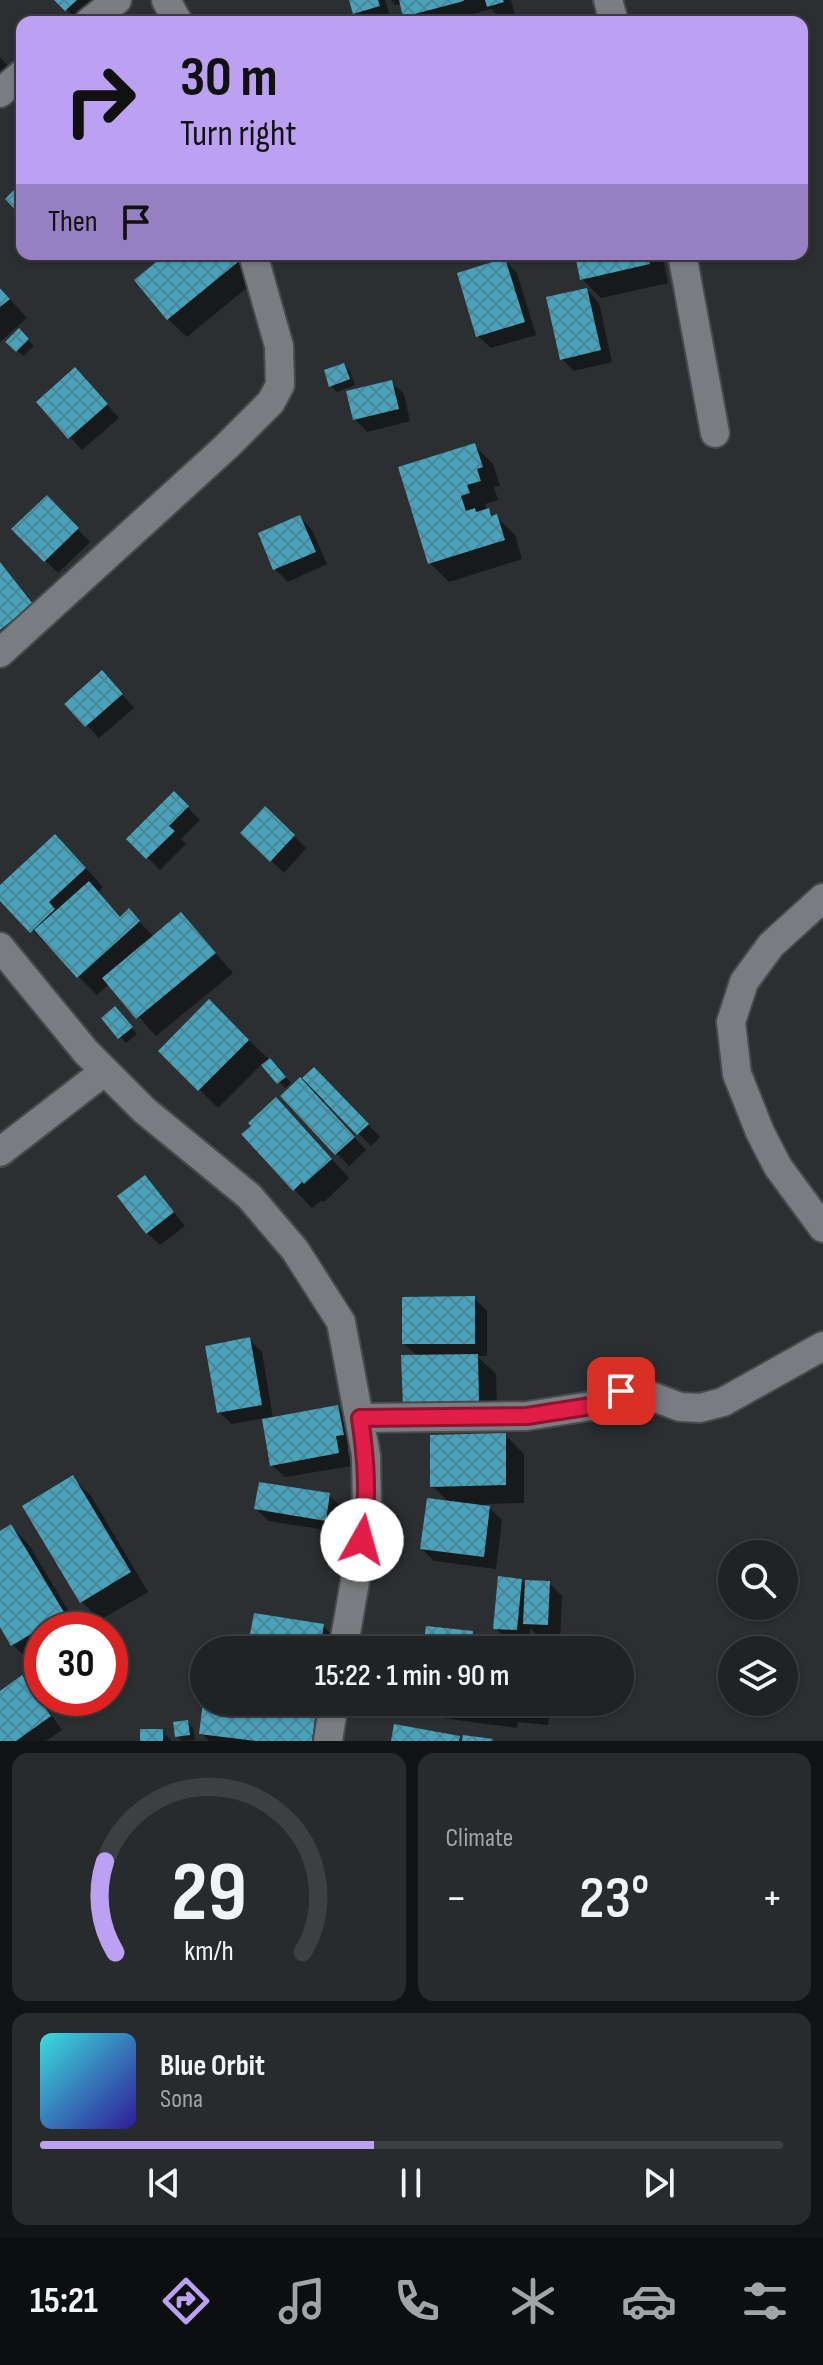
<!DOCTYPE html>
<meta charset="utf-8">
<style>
body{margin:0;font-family:"Sofia Sans Condensed",sans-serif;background:#282b2d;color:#f1f3f6;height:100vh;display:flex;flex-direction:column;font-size:30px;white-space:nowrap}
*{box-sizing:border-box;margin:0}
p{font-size:26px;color:#a2a4a7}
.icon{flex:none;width:44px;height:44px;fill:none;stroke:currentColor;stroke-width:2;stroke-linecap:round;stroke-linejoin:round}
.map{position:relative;height:1741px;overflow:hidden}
.sheet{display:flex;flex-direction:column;gap:12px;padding:12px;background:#121314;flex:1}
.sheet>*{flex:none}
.hud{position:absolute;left:16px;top:16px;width:792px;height:244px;border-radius:16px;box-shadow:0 2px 6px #0004,0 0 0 2px #3d4042;background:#bca0f2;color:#111;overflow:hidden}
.tools{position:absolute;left:718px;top:1540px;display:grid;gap:16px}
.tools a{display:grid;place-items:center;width:80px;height:80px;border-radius:50%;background:#202325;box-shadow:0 2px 6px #0004,0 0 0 2px #3d4042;font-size:40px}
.speed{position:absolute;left:24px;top:1612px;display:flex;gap:16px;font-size:40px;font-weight:700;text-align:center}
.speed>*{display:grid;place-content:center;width:104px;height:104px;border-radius:50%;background:#202325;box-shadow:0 2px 6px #0004,0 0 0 2px #3d4042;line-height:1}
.speed .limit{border:12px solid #d22;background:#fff;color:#111}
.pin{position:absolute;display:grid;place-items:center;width:68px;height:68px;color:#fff;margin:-34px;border-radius:16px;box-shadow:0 4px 12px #0006}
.me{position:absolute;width:88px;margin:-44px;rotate:7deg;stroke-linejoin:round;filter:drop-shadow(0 0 6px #0008)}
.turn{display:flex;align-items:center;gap:28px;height:168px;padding:0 32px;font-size:36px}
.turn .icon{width:104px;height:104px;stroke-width:2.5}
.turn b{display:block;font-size:56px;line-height:68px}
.then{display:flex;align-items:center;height:76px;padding:0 32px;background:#0003;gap:16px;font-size:30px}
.big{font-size:60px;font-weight:600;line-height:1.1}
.sheet .tile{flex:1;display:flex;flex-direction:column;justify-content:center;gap:12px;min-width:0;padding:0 28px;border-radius:16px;background:#282b2d}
.sheet .dial{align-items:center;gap:0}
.dial svg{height:208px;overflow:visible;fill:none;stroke:#3d4042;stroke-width:7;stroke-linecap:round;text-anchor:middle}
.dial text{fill:#f1f3f6;stroke:none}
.song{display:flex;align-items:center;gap:24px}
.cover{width:96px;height:96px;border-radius:12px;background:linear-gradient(135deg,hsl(180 70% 55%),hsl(250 70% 35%))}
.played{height:8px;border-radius:4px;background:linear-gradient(90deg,#bca0f2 45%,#3d4042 45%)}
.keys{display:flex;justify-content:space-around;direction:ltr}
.heat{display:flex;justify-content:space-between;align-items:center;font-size:44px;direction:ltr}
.sheet .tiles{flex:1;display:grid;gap:12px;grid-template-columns:1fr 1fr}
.tile:last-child{grid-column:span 2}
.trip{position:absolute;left:190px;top:1636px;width:444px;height:80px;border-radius:40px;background:#202325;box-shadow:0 2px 6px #0004,0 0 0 2px #3d4042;font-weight:600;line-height:80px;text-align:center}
.tabs{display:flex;height:128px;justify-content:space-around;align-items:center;background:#0d0e0f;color:#a2a4a7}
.tabs .icon{width:56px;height:56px}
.tabs .on{color:#bca0f2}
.tabs b{font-size:36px;color:#f1f3f6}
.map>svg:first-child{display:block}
.shadow{fill:#0007}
.building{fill:url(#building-cross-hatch)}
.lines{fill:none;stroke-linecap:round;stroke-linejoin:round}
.minor-casing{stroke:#484b4d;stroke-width:32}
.minor{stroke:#797c80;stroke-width:28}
.route-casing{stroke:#92132f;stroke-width:20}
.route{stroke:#e11d48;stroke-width:14}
</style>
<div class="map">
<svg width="823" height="1741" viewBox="0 0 823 1741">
<defs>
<pattern id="building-cross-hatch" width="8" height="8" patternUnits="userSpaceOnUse" patternTransform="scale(2)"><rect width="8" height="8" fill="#4aa2ba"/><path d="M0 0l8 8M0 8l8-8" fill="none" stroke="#498798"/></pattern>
</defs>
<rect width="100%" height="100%" fill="#2b2f31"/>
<path class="shadow" d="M57,0H102L79,22Z
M351,0H385L391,19L380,22H363L355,13Z
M391,0H511L515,15L501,19L491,9L443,22H411L405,16L402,4L396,5Z
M0,57L17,76L0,87Z
M169,254H232L255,281L187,337L168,319Z
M577,254H662L668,283L601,298L582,279Z
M504,260L517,273L536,335L491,348L478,336Z
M0,288L27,318L0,342Z
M587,290L599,303L612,362L574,371L562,359Z
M19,331L34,346L23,356L8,342Z
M344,365L350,371L355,385L337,392L331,386Z
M391,382L404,394L410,421L367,432L355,419Z
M88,383L119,418L82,450L70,437Z
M475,446L493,464L500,486L494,487L498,500L485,504L487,511L496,516L515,535L522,559L449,582L430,563Z
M47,497L90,542L58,573L14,529Z
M300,517L312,530L327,564L288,582L275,569Z
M0,563L44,617L0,636Z
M114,685L134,708L99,738L67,704Z
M174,794L200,820L181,839L186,844L160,870L129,839Z
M265,808L306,848L284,873L242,833Z
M74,855L103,887L97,893L121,918L129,911L154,937L181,914L233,973L156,1036L109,984L97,995L0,898V888Z
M209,1002L276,1066L291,1083L285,1088L262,1064L218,1108L161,1051Z
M121,1015L137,1034L126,1043L104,1018Z
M314,1069L380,1137L371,1146L326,1100L323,1102L366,1150L349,1166L283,1096Z
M295,1119L349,1178L324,1202L322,1200L312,1208L294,1189Z
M145,1177L185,1226L160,1245L147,1233Z
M474,1298L487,1311V1356H477L496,1374L497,1423L404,1344Z
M249,1340L262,1352L273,1419L338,1407L350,1419L355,1447L347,1448L351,1466L285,1477L272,1465L264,1418L232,1424L219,1412Z
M505,1435L524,1454V1503L485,1504L502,1520L496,1569L434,1561L422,1549L449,1502L432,1486Z
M73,1478L91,1496L148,1592L100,1620L82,1602Z
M329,1495L342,1508L338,1532L269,1521L256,1509Z
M11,1526L29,1545L80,1630H42V1657L31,1663L13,1645L0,1623V1533Z
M521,1580L527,1586L549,1583L562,1596L560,1637L538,1636L530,1628L529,1642L508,1640L495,1628Z
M323,1626L342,1644L341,1650H249Z
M472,1633L484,1646V1650H430L426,1646Z
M22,1678L34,1691L62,1730L46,1741H0V1693Z
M205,1702H324L332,1741H209L201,1733Z
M412,1702H551L548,1725L518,1722L517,1728L427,1716Z
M187,1722L193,1728L195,1740L182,1741L177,1736Z
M162,1731L172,1741H142Z"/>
<path class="building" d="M54,0H77L65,11Z
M349,0H378L380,6L353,14Z
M399,0H464V1L403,17Z
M485,0H503L504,2L487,7Z
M22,182V217L5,199Z
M166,254H231L238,262L167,320L134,280Z
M575,254H648L650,264L580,280Z
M505,258L525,322L476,337L457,273Z
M0,288L10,299L0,307Z
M587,288L601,350L560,360L546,297Z
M19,328L29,339L16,352L5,342Z
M344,363L350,379L329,387L324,370Z
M75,367L108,404L68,439L36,402Z
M392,380L399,409L353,420L346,391Z
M475,443L483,467L477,469L481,481L467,485L470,493L461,496L466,511L475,508L476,512L489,508L491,516L497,514L505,540L428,564L398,467Z
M47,495L79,528L44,562L11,529Z
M300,515L316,552L273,570L258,533Z
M0,562L33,604L0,630Z
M102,670L123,694L85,727L64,704Z
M174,791L189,806L169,826L175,831L146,859L126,839Z
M265,806L295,835L270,862L240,833Z
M55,834L86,868L49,902L55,909L30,933L0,901V885Z
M89,881L120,917L129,908L140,921L77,978L34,930Z
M181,912L216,953L136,1019L102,978Z
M209,999L249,1040L198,1091L158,1051Z
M115,1006L133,1027L118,1039L101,1018Z
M270,1058L286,1077L277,1084L261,1065Z
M314,1067L369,1124L357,1135L302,1078Z
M300,1077L355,1137L335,1155L280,1096Z
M276,1097L332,1159L304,1184L302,1182L293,1191L241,1134L251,1126L248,1123Z
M145,1175L174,1212L146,1234L117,1196Z
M475,1296V1344H402V1297Z
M250,1337L262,1405L217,1413L205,1346Z
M478,1354L479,1405L403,1408L401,1355Z
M338,1405L344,1435L336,1436L339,1453L270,1466L262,1419Z
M506,1433V1485L430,1487V1435Z
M73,1475L131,1572L80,1603L22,1506Z
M259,1482L330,1493L326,1521L254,1509Z
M427,1498L490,1506L484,1557L420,1549Z
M11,1524L65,1614L11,1646L0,1627V1531Z
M498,1576L522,1579L517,1630L493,1629Z
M525,1580L550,1581L548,1625L523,1624Z
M254,1613L324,1624L320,1650H247Z
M426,1626L473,1631L471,1650L423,1647Z
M22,1675L51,1716L16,1741H0V1691Z
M203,1702H317L312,1741H257L199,1734Z
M449,1702H500L499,1710Z
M504,1702H537L536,1714L503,1710Z
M188,1720L190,1735L175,1737L173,1722Z
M394,1724L460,1736L459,1741H391Z
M140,1729H163V1741H140Z
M463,1735L493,1739L492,1741H462Z"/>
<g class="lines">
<g class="minor-casing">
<path id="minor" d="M166,0L178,22
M608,0L614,22
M89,22L117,0
M0,93L22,74
M682,254L715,433
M0,653L226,447L271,402L280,385L279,346L253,254
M823,898L771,945L744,982L731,1022L737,1074L760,1132L778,1167L823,1228
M0,947L86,1052L144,1110L249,1196L295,1250L341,1322L366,1455L367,1512L343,1650
M0,1152L105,1071
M360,1418L527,1416L591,1406L621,1391L643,1393L680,1407L700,1408L723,1402L823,1346
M328,1741L334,1702"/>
</g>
<use href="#minor" class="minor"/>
</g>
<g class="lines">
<g class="route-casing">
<path id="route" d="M362,1540C369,1499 366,1459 360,1418L527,1416L591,1406L621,1391"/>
</g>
<use href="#route" class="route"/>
</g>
</svg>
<div class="tools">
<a><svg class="icon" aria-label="search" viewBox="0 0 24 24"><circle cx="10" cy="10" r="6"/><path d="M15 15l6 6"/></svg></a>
<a><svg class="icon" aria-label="layers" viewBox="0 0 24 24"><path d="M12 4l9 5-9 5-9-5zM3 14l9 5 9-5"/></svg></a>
</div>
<div class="speed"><div class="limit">30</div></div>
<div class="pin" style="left:621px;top:1391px;background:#d93025"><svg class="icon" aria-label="arrive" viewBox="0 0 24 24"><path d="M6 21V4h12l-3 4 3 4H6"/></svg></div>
<svg class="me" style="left:362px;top:1540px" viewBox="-20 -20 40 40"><circle r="19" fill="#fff"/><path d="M0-13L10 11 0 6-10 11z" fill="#e11d48"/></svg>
<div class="trip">15:22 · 1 min · 90 m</div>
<div class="hud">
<div class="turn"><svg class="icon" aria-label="right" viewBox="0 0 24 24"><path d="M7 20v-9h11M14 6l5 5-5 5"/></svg><div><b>30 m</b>Turn right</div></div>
<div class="then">Then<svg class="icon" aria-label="arrive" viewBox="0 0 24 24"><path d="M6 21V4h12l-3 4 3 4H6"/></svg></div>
</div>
</div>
<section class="sheet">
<div class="tiles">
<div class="tile dial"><svg viewBox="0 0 100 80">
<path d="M14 69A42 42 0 1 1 86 69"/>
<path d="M14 69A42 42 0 0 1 10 34" stroke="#bca0f2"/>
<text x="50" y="56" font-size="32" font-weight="700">29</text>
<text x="50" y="72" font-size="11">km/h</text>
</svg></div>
<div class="tile"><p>Climate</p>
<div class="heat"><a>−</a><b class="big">23°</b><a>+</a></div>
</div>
<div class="tile">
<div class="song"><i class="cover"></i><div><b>Blue Orbit</b><p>Sona</p></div></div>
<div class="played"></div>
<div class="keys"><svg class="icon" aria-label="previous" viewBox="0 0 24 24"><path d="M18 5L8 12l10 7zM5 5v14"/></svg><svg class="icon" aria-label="pause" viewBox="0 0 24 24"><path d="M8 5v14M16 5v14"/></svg><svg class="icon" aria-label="next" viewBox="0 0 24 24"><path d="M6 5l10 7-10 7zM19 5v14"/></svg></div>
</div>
</div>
</section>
<nav class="tabs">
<b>15:21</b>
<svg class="icon on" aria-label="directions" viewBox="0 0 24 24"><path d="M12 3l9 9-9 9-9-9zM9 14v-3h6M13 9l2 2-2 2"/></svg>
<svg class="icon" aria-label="music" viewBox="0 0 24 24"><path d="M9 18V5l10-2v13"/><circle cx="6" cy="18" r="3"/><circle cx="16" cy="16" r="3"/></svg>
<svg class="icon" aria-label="phone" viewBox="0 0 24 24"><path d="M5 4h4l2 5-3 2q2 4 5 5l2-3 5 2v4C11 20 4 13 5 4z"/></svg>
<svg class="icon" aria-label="climate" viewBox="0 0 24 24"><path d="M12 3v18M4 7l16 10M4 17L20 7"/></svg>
<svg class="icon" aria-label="car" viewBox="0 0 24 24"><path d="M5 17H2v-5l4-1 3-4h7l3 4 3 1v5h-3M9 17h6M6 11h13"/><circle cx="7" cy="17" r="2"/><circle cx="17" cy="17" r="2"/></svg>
<svg class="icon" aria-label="filters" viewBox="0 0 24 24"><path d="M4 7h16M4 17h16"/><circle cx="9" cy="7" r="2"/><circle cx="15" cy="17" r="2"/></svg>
</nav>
